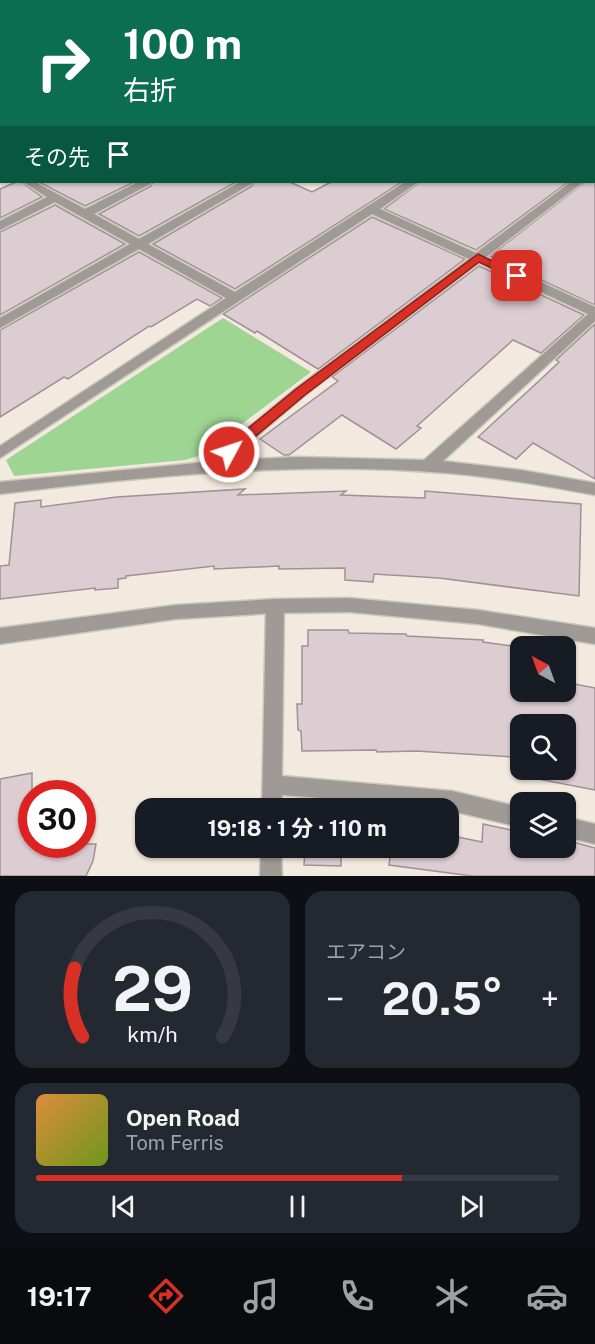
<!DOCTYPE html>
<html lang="ja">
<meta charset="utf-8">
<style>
body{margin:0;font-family:"Public Sans","Noto Sans JP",sans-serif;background:#242831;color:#f1f3f6;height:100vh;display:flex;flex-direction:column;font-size:22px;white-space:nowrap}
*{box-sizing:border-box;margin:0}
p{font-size:20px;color:#9ea1a6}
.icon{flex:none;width:33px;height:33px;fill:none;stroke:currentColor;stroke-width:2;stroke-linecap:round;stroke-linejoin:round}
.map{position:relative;height:876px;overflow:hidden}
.panel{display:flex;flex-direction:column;gap:15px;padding:15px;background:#0d0f14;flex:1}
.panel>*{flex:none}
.guide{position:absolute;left:0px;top:0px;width:596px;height:183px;box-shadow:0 2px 4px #0004;background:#0b6e4f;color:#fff;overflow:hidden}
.needle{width:39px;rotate:319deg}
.fabs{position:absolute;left:510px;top:636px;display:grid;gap:12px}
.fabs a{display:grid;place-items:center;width:66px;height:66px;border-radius:12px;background:#171b24;box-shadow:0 2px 4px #0004;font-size:30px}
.speed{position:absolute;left:18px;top:780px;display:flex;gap:12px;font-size:30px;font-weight:700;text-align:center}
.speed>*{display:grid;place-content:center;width:78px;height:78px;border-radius:50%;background:#171b24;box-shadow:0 2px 4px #0004;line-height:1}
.speed .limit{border:9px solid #d22;background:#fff;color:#111}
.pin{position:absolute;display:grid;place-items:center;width:51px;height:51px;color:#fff;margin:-26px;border-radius:12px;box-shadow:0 3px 9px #0006}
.me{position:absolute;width:66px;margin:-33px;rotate:50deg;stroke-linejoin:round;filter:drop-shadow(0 0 4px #0008)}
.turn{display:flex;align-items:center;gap:21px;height:126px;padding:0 24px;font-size:27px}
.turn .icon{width:78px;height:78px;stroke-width:2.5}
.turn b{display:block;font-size:42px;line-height:51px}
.then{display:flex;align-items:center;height:57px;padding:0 24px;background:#0003;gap:12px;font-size:22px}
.big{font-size:45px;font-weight:700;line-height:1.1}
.panel .widget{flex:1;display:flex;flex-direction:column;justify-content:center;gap:9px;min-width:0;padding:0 21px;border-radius:18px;background:#242831}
.panel .dial{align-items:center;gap:0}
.dial svg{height:156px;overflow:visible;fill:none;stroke:#363941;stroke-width:7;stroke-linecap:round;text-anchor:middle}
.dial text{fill:#f1f3f6;stroke:none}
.song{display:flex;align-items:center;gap:18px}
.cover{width:72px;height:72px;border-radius:9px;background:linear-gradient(135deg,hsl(30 70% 55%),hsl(80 70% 35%))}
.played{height:6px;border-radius:3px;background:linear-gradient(90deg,#d93025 70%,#363941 70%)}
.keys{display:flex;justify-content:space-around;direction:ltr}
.heat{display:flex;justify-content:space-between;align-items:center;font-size:33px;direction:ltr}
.panel .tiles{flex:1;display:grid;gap:15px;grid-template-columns:1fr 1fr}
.widget:last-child{grid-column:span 2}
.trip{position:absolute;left:135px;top:798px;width:324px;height:60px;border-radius:18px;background:#171b24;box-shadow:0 2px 4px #0004;font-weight:700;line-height:60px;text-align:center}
.tabs{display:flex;height:96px;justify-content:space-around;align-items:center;background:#090b0e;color:#9ea1a6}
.tabs .icon{width:42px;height:42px}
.tabs .selected{color:#d93025}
.tabs b{font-size:27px;color:#f1f3f6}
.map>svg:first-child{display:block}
.green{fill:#9ed592}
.building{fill:#dccdd2;stroke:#9f9195;stroke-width:1.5;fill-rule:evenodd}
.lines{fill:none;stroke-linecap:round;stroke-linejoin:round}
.service-casing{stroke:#cdc6bb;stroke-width:3}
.minor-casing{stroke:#cdc6bb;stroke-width:3}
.tertiary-casing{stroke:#cdc6bb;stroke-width:3}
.service{fill:#9f9a96;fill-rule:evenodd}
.minor{fill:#9f9a96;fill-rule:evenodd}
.tertiary{fill:#9f9a96;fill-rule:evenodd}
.route{fill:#d93025;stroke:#8d1f18;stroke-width:1.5}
</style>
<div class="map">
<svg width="595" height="876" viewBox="0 0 595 876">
<rect width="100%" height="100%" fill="#f2eade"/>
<path class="green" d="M223,318L311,372L199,456L185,460L14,476L6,460Z"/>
<path class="building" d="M16,182H21L42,197L0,218V189Z
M39,182H134L85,206Z
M153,182H236L139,236L99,214L151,186Z
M254,182H290L312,192L331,182H402L235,289L153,244L252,186Z
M420,182H568L476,250L384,209Z
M585,182H595V305L490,256Z
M55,205L125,244L0,315V232Z
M372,217L465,259L318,369L257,331L255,333L223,314Z
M139,252L222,298L210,306L197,299L151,327L149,326L68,379L64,377L0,417V330Z
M479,266L584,315L541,353L513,340L417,426L421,428L396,449L342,415L289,455H284L260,439L338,381L332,377Z
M595,324V479L533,443L516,459L478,437L540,380L559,362L556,360Z
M245,489L238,495L346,491L341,495L425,498V491L581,504L579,596L439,578L374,574L373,582L345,580V568L279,569V566L214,569V566L126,576V578L118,579V588L95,590V588L0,599V566L9,565L15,503L41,500V507L117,497Z
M308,630H348L349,633L406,634L407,636L483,640V642L520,647V692H566V675L574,676V684L595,688V790L512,774L513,757L416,751L377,752L376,750L302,751L301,731L298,730L297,704H302V646H308ZM520,724H566V770H520Z
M32,773V844H96L93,861L86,876H0V779Z
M483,824L520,832V848H566V840L595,848V876H472L389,865L390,857L341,855V866L304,865L305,848H448V835L482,842Z"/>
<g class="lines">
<g class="service-casing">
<path id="service" d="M172,0L171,2H155Z
M355,0L354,2H346L347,0Z"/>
</g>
<g class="minor-casing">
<path id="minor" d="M31,0H39L40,2H31Z
M594,59H595V65H594Z
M0,119H2L0,126Z
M0,163H2V170H0Z
M23,182H35L85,209L138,182H151L150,184L94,214L139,239L240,182H252L251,184L148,244L235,292L405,182H418L380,209L476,253L571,182H583L486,257L595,307V321L443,461L521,470L595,483V495C546,486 496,477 446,473C297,461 148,476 0,494V482L207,462L295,389L469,259L372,214L0,458V446L226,298L139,249L0,328V318L130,244L55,202L0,230V221L47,197ZM479,263L588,314L424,460L298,457L229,460L305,395Z
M275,599L281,601L284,606L282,776L452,791L520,807V827L448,810V808L282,795V808H262L266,606L269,601Z
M566,817L595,824V844L566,837Z
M261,848H281L282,876H260Z"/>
</g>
<g class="tertiary-casing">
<path id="tertiary" d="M595,6V12L594,13V7Z
M0,47H2V53H0Z
M349,598L478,610L595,628V644L478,624L349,612L275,613L176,619L0,644V628L176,605L275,599Z"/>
</g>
<use href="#service" class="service"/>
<use href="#minor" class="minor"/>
<use href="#tertiary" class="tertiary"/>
</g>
<path class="route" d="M478,254L523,276L517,279L513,278L479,262L305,395L233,455H224L222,452L224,448L296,389Z"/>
</svg>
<div class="fabs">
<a><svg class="needle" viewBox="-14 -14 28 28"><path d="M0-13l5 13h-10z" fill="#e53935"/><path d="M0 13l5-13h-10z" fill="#9ea1a6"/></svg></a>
<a><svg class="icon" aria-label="search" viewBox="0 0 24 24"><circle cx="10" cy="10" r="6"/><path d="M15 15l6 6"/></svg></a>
<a><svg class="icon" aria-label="layers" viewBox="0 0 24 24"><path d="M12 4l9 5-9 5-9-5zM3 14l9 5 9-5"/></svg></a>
</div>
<div class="speed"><div class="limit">30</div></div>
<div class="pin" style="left:517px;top:276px;background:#d93025"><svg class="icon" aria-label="arrive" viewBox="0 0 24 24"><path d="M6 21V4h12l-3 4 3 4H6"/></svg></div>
<svg class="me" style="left:229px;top:452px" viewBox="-20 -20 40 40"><circle r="17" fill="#d93025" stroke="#fff" stroke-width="3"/><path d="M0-11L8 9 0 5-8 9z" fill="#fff"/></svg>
<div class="trip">19:18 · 1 分 · 110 m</div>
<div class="guide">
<div class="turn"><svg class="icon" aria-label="right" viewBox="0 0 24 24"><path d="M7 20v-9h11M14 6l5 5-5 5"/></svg><div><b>100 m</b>右折</div></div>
<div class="then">その先<svg class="icon" aria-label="arrive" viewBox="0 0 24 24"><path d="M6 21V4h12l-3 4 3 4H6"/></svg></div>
</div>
</div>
<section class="panel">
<div class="tiles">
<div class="widget dial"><svg viewBox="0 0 100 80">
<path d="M14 69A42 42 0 1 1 86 69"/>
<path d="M14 69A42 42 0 0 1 10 34" stroke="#d93025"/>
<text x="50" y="56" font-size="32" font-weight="700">29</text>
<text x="50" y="72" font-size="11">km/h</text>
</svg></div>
<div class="widget"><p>エアコン</p>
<div class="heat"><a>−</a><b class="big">20.5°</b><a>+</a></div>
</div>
<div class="widget">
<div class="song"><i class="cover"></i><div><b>Open Road</b><p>Tom Ferris</p></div></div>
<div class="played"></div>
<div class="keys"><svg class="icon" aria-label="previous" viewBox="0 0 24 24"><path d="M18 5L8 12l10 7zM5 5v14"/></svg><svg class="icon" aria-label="pause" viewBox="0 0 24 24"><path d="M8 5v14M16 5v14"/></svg><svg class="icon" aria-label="next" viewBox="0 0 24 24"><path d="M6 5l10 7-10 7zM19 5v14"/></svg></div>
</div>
</div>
</section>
<nav class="tabs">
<b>19:17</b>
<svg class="icon selected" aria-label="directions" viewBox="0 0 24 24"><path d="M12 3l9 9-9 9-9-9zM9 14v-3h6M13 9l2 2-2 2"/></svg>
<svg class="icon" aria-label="music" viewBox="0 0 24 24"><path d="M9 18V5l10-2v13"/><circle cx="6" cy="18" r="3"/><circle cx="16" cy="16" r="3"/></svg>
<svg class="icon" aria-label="phone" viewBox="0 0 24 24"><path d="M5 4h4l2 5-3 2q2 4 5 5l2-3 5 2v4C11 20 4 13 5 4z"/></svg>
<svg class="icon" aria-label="climate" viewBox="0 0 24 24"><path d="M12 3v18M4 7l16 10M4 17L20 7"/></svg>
<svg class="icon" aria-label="car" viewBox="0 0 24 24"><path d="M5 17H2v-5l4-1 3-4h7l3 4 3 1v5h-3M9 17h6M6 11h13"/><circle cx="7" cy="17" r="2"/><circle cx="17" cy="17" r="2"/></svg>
</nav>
